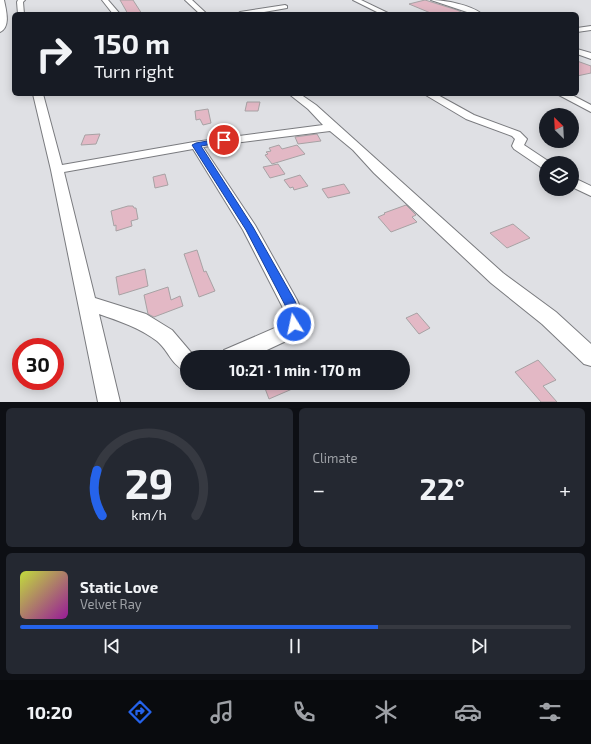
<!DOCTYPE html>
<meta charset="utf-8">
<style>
body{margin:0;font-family:"Exo 2",sans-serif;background:#242831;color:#f1f3f6;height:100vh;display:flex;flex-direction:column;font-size:15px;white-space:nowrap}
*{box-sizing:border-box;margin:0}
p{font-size:13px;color:#9ea1a6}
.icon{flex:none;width:22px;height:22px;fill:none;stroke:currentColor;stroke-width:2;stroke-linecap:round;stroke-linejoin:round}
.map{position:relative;height:402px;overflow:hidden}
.panel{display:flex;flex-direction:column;gap:6px;padding:6px;background:#0d0f14;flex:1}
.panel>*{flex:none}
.hud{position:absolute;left:12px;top:12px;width:567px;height:84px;border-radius:6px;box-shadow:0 2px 10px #0003;background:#171b24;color:#f1f3f6;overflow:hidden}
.needle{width:26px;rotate:336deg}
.fabs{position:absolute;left:539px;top:108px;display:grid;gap:8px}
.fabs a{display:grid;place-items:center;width:40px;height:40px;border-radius:50%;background:#171b24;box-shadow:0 2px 10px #0003;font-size:20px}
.speed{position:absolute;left:12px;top:338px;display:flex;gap:8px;font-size:20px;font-weight:700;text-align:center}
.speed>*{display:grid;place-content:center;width:52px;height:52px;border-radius:50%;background:#171b24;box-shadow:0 2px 10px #0003;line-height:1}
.speed .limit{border:6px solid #d22;background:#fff;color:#111}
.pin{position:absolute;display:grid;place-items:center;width:34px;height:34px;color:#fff;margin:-17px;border:2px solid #fff;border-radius:50%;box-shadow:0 1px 4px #0007}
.me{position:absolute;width:44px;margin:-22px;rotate:350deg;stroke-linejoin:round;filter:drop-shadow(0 0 3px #0008)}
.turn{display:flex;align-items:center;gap:14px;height:84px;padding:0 16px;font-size:18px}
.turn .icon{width:52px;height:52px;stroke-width:2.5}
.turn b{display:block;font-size:28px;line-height:34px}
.big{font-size:30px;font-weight:700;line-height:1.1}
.panel .tile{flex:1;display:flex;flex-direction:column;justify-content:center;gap:6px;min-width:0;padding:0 14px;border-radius:6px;background:#242831}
.panel .dial{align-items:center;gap:0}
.dial svg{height:104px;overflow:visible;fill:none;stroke:#363941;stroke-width:7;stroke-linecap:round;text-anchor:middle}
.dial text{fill:#f1f3f6;stroke:none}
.song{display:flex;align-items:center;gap:12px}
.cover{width:48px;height:48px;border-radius:6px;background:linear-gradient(135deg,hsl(70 70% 55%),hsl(300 70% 35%))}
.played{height:4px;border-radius:2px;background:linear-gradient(90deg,#2563eb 65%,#363941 65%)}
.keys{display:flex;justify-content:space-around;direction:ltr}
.heat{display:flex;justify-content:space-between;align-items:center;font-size:22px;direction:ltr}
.panel .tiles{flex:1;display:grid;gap:6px;grid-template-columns:1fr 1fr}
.tile:last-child{grid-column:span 2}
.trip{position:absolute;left:180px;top:350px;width:230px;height:40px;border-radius:20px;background:#171b24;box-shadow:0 2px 10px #0003;font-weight:700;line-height:40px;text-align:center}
.tab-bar{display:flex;height:64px;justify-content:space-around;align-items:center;background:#090b0e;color:#9ea1a6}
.tab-bar .icon{width:28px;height:28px}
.tab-bar .active{color:#2563eb}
.tab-bar b{font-size:18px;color:#f1f3f6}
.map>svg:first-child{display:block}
.building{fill:#e3b8c5;stroke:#a7a2a4}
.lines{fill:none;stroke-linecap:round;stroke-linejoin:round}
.minor-casing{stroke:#7a7b7f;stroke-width:2}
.minor{fill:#fff;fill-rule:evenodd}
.route{fill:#2563eb;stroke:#184099}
</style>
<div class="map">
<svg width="591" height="402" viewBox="0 0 591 402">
<rect width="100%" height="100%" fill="#dfe0e4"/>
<path class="building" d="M120,0H133L142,14H128Z
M425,0L457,10L465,14H433L409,4Z
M577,61L591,66V73L577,76Z
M247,102H260L258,111H245Z
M208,109L211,123L203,125L200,119L196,120L195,111Z
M100,134L96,144L81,145L85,135Z
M317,134L321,141L298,144L295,137Z
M279,145L282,149L297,145L305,154L272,164L265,155L268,154L266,152L271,151L269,148Z
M278,164L285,174L270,178L263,167Z
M165,174L168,185L155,188L153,177Z
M300,175L308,186L294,190L293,187L290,188L284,180Z
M344,184L350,193L328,198L322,189Z
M406,205L416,215L412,217L417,222L391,232L378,217L385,214L384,213Z
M128,206H133L134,208H136L138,219L131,221L132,226L116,231V225L114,226L111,211Z
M513,224L530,238L507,248L490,233Z
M197,250L204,272L206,271L215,291L199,297L184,254Z
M145,269L148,286L119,295L116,277Z
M168,287L171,300L180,296L183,306L154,317L148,314L144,295Z
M417,313L430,328L419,334L406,318Z
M538,360L556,380L543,386L557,402H541L515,372Z
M263,383H306L269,399Z"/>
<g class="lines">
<g class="minor-casing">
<path id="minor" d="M0,0H4C6,10 11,27 0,32Z
M18,0H25L23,2L24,14H18L17,2Z
M102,0H108L120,14H113Z
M185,0H192L207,14H200Z
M353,0H361L390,14H381Z
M431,0C445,0 471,5 482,14H473Z
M285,5L287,6V8L253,14H237L240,12Z
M591,26V30L577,32V28Z
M577,49L591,53V59L577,54Z
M33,94H43L62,165L194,142L323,125L308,109L289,94H300L316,105L503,273L556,312L591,344V366L584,364L542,324L491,283L374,173L353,150L330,131L203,147L255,225L297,300L304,316L299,335L252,357H221L224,350L284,324L286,316L282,306L243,230L193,149L64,172L95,298L146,314L172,330L195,357H187V372C171,365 169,351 157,341C140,328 119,321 99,314L120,402H98L51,170Z
M424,94H436L474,115L520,132L527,139L524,145L551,163H546V169L542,168L514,149L512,146L515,139L512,136L466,119Z
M557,94H570L591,105V112Z
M572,177L591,186V196L572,187Z"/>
</g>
<use href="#minor" class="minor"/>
</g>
<path class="route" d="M224,138L227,140L226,142L201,146L253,227L295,301L301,316L299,328L294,329L290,328L288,324L289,316L285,305L246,230L192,145L196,143Z"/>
</svg>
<div class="fabs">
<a><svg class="needle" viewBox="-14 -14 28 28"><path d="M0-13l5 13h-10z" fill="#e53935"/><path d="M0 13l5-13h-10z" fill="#9ea1a6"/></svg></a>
<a><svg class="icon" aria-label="layers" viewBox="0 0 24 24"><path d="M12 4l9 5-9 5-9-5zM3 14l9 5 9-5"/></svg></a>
</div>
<div class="speed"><div class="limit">30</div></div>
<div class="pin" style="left:224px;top:140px;background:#d93025"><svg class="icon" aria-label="arrive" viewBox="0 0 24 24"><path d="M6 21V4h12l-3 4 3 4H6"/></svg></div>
<svg class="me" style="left:294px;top:324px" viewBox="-20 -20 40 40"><circle r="17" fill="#2563eb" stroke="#fff" stroke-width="3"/><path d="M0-11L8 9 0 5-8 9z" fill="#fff"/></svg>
<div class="trip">10:21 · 1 min · 170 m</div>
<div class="hud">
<div class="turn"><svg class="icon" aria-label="right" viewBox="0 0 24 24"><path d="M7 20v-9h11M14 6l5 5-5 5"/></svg><div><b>150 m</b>Turn right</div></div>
</div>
</div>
<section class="panel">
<div class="tiles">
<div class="tile dial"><svg viewBox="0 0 100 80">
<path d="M14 69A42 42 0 1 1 86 69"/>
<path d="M14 69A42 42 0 0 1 10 34" stroke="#2563eb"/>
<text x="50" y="56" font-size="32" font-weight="700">29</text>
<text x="50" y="72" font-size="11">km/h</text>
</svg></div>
<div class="tile"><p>Climate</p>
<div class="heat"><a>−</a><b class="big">22°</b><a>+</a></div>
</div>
<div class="tile">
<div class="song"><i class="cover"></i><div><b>Static Love</b><p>Velvet Ray</p></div></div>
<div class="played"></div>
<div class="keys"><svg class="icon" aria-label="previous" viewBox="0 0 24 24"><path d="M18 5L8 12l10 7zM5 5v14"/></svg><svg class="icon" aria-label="pause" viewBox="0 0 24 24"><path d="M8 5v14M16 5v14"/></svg><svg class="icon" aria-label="next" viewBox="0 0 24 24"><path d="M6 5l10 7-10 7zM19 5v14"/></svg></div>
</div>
</div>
</section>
<nav class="tab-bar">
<b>10:20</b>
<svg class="icon active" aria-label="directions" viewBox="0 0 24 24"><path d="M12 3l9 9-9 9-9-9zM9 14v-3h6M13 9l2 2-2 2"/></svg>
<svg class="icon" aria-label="music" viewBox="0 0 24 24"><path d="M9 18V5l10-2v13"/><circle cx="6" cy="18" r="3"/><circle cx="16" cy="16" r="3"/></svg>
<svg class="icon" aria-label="phone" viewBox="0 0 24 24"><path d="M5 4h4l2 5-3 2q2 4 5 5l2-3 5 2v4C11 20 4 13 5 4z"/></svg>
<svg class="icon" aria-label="climate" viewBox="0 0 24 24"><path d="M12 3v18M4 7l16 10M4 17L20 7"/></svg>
<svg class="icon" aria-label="car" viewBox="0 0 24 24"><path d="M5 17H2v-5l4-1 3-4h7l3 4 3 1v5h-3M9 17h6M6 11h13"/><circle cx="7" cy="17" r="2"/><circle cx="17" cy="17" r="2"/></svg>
<svg class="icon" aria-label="filters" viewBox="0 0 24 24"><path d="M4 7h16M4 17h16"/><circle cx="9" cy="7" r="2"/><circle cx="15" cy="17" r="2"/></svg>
</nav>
